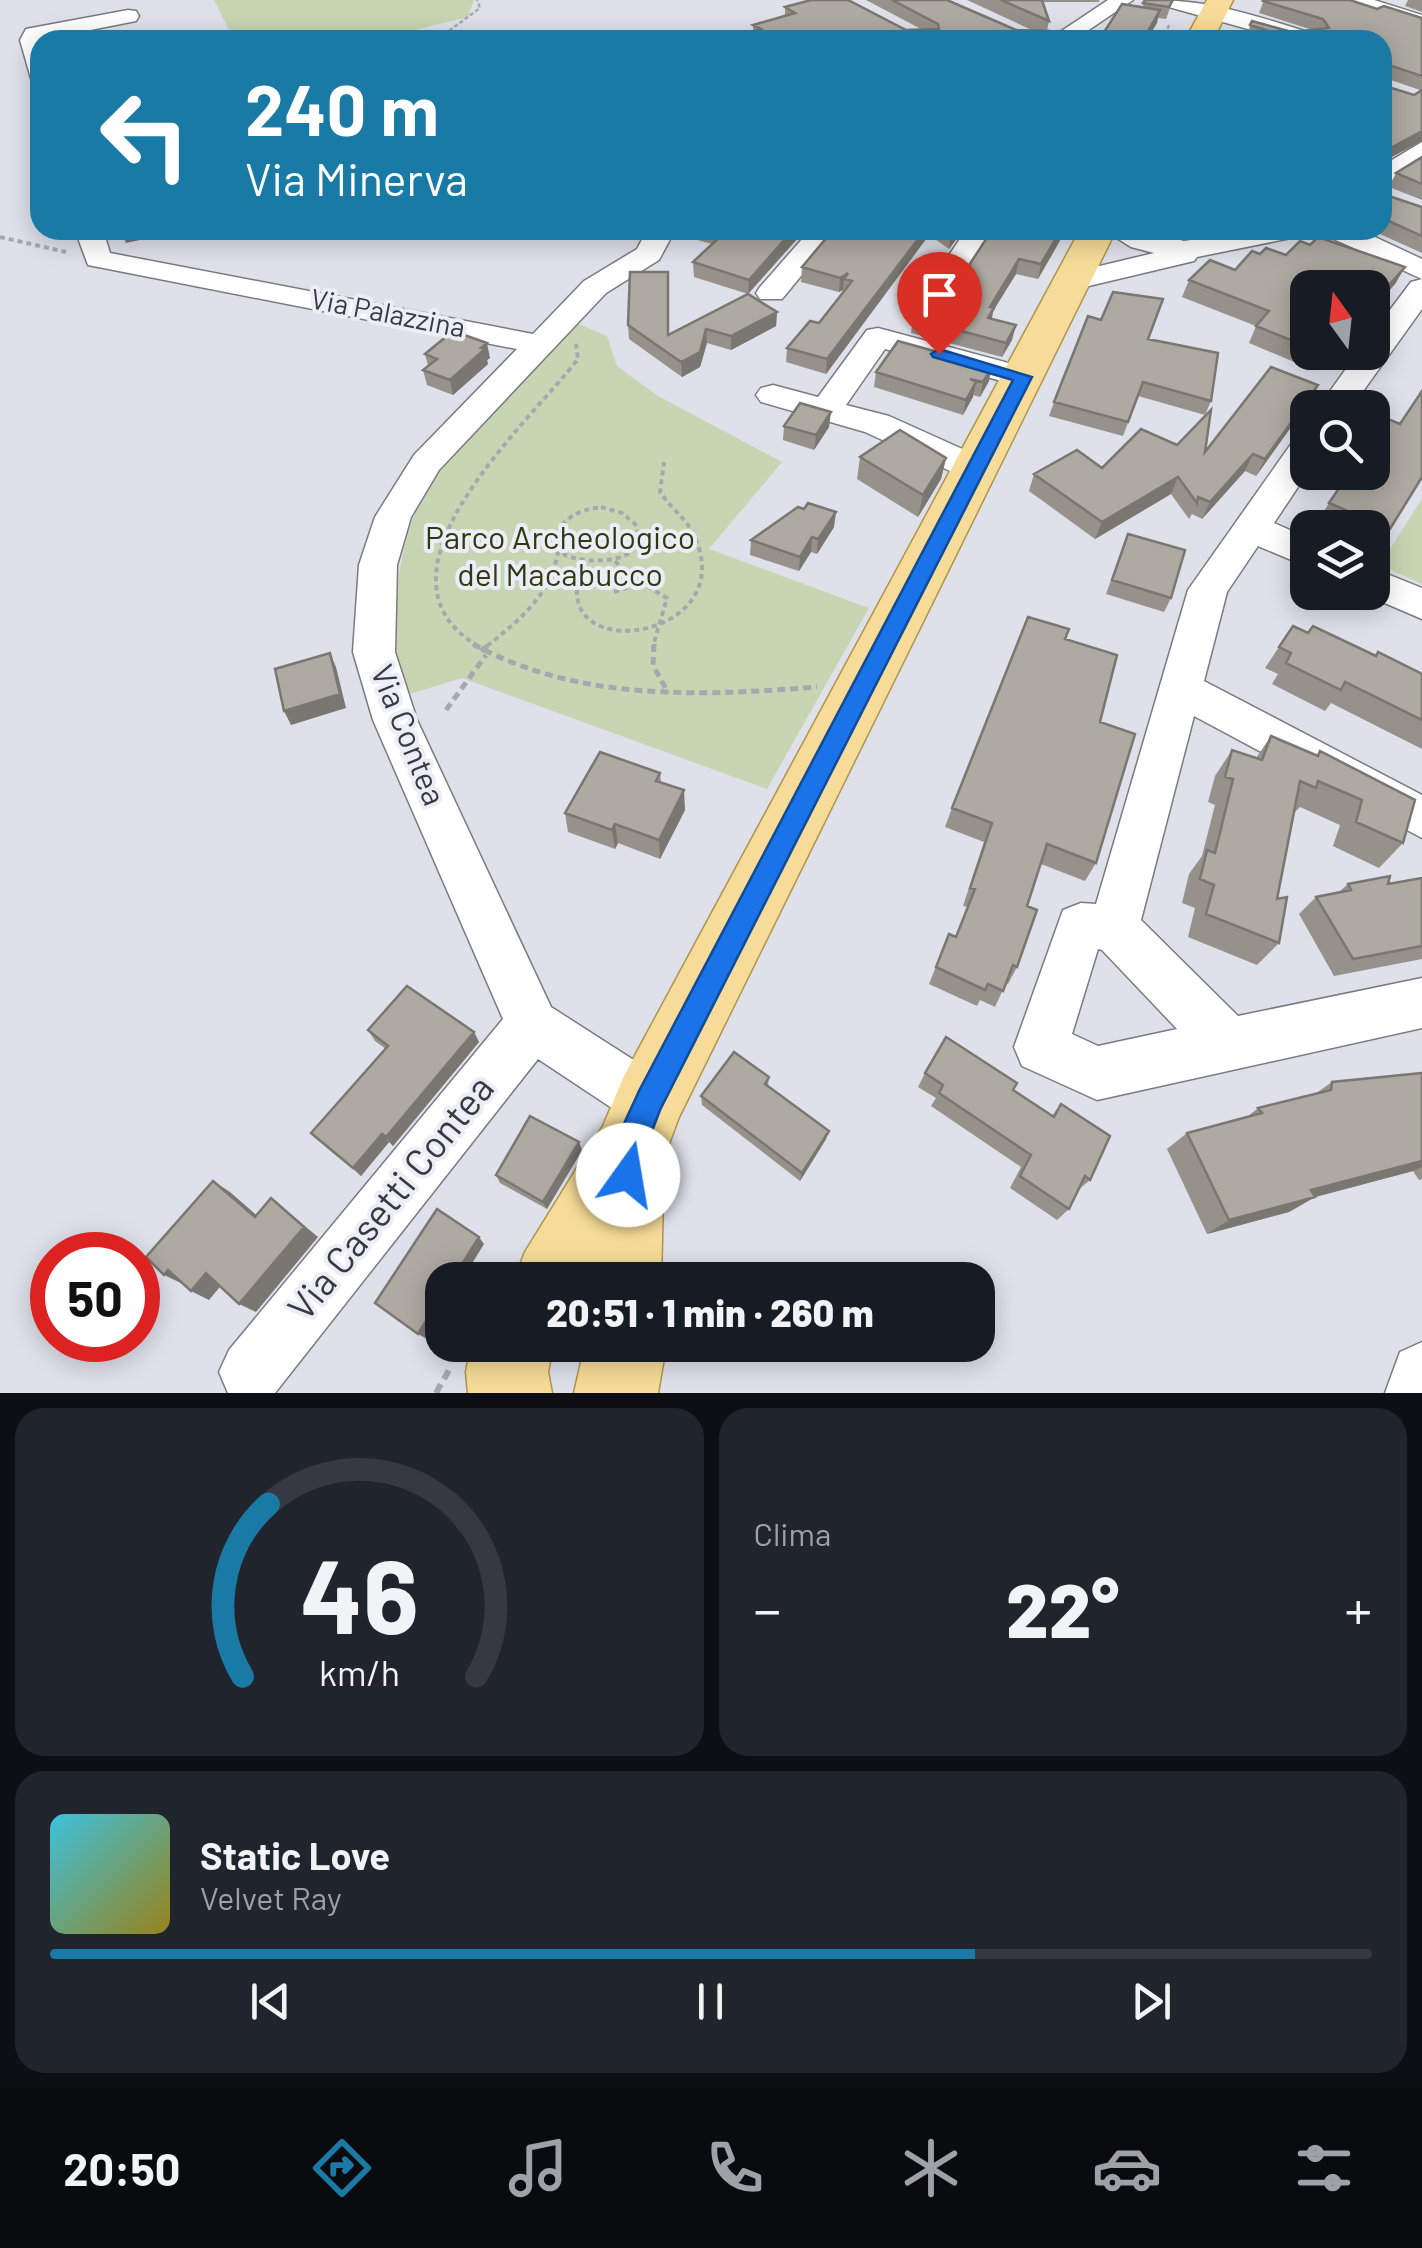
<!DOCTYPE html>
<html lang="it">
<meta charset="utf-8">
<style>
body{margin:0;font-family:Barlow,sans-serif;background:#20242c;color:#f1f3f6;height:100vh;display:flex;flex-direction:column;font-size:38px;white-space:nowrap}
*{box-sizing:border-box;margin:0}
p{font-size:32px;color:#9ea1a6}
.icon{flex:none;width:55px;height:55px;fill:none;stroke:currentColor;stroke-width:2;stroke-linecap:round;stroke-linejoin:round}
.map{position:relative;height:1393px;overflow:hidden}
.panel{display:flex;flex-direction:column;gap:15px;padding:15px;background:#0d0f14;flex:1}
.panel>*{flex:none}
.banner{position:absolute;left:30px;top:30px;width:1362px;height:210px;border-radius:30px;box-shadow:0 5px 25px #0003;background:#1a7aa6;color:#fff;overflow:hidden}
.needle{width:65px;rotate:345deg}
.buttons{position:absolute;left:1290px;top:270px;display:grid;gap:20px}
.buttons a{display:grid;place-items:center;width:100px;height:100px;border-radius:20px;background:#171b24;box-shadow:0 5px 25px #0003;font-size:50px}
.speed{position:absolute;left:30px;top:1232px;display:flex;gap:20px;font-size:50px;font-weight:700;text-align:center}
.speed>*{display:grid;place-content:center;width:130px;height:130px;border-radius:50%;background:#171b24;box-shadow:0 5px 25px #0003;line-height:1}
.speed .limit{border:15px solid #d22;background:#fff;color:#111}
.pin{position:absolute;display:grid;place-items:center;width:85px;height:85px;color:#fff;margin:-102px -42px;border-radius:50% 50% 50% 0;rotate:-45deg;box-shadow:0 0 10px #0007}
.pin .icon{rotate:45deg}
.me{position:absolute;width:110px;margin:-55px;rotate:13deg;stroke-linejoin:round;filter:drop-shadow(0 0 8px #0008)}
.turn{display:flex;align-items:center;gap:35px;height:210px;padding:0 50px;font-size:45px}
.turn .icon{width:130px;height:130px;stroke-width:2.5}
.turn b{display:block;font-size:70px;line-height:85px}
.big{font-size:75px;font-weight:800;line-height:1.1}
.panel .widget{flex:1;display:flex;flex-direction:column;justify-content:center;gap:15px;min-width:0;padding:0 35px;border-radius:30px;background:#20242c}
.panel .dial{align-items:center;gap:0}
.dial svg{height:260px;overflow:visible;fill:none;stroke:#363941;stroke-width:7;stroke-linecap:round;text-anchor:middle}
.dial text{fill:#f1f3f6;stroke:none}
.song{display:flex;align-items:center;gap:30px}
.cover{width:120px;height:120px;border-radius:15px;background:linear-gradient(135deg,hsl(190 70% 55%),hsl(50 70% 35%))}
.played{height:10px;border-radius:5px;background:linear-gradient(90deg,#1a7aa6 70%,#363941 70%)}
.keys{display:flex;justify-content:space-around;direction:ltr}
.heat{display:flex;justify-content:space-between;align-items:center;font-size:55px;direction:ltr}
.panel .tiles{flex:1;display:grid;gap:15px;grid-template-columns:1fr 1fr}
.widget:last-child{grid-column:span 2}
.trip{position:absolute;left:425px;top:1262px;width:570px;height:100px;border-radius:30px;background:#171b24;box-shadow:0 5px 25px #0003;font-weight:800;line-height:100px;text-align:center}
.tab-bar{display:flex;height:160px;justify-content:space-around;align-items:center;background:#090b0e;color:#9ea1a6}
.tab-bar .icon{width:70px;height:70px}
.tab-bar .current{color:#1a7aa6}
.tab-bar b{font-size:45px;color:#f1f3f6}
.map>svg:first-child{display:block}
.green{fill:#c8d5b2}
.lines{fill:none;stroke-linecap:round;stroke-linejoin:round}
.minor-casing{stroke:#797b83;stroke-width:3}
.major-casing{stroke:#b0944c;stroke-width:3}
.path-far3{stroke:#a6a8b0;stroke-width:2.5;stroke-dasharray:4 2.5;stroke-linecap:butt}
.path-far2{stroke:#a6a8b0;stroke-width:4;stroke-dasharray:5 4;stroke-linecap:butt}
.path-far1{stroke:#a6a8b0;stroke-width:5;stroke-dasharray:8 5;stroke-linecap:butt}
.path{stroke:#a6a8b0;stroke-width:6;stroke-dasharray:10 6;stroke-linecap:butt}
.minor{fill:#fff;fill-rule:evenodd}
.major{fill:#f6dc98;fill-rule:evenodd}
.wall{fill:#96918a;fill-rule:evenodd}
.shaded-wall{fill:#7a7671}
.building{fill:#aea9a1;stroke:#7a7671;stroke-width:2.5}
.route{fill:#1a73e8;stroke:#114b97;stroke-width:2.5}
.labels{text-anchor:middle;stroke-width:8;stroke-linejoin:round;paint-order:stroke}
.far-street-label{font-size:28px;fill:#393a3d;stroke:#ebedf7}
.park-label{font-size:32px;fill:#2d3a10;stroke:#ebedf7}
.street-label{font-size:32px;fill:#393a3d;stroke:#ebedf7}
.near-street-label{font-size:38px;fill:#393a3d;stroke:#ebedf7}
</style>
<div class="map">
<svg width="1422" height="1393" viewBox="0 0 1422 1393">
<rect width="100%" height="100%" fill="#dee0ea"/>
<path class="green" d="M214,0H474L468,17L374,40H234Z
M576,323L607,336L617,366L658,396L782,462L709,549L869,608L767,789L462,678L403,696C388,620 394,525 444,462C484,413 532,369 576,323Z
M1422,499V584L1380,565Z"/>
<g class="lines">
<g class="minor-casing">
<path id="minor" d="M1108,0H1133L1074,40H1048Z
M1155,0C1212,0 1263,18 1317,35L1320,40H1287L1158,4Z
M1343,0H1374L1422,15V28L1346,4Z
M128,10L136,11L139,16L136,21L40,40V84L32,82L20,40L26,29Z
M1422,142V162L1382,187V166Z
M75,230H103L110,253L533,334L584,281L637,249L647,230H675L659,260L606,293L439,470L411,517L397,565L395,652L417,720L551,1007L668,1082L677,1101L668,1120L649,1129L630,1120L538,1059L275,1393H228L219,1372L229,1350L503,1019L373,720L353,652L359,565L375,517L414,455L517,349L88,265Z
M810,230H839L782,299H760L756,293L760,287Z
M966,230H994L941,312H919L915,306Z
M1104,230H1141L1184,241L1255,230H1305L1301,236L1197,257L1194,261L1072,290L1062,287L1057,281L1062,275L1154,253L1131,247Z
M1323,230H1360L1422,259V279L1327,236Z
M1422,279V309L1351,408H1318L1358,352H1372V334L1411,282Z
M878,328L1035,370L1039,377L1035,384L1023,387L885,349L846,405L889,416L989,461L994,469L989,477L976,481L963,477L865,432L761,402L756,395L761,388L773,385L818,397L867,330Z
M1308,434V472L1274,523L1308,538V567L1258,546L1227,592L1204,681L1422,795V838L1194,716L1141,920L1238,1016L1422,978V1028L1097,1100L1022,1066L1014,1047L1063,910L1081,903L1096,904L1188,590L1296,437ZM1098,949L1102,950L1177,1029L1098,1046L1072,1034Z
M1372,568L1422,588V619L1359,592H1372Z
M1422,1342V1393H1385L1400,1352Z"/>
</g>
<g class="major-casing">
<path id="major" d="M1207,0H1233L1213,40H1185Z
M1080,230H1116L679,1117L664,1157L661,1280H514L525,1252L603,1126L624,1076Z
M471,1345H553L548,1372L552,1393H468L466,1372Z
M580,1345H662L664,1358L658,1393H574L582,1358Z"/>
</g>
<path class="path-far3" d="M460,40L450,30L480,8L477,0
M1161,40L1170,24"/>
<path class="path-far2" d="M0,237L66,252
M1372,422L1387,427
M601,507L622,513L635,524C653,565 588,565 565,555L556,538C563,516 580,510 601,507Z
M615,561L632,580
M586,564C583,573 577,584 577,593C578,659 725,635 699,548C690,519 675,514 660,492L664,462
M614,592L642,583L667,598L653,646
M478,646C357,574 530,422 578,359L576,344
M487,646C522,618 552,594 559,547"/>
<path class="path-far1" d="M473,644C579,702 701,696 817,687
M654,644L653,665L668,693
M481,651L490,644
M446,710L486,655"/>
<path class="path" d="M436,1393L449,1370"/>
<use href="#minor" class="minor"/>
<use href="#major" class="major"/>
</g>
<path class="wall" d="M866,0H947L1016,30L1034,31L967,0H1099V2H1043L1049,21L1047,31H753V25L785,16V7L906,30H923Z
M1145,0H1173L1166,19L1158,18L1147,40H1099L1142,8Z
M1264,0L1377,9L1422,18V141L1386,160V195L1422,207V253L1371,230H1382V40L1246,37L1252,21L1292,32L1313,30L1259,13ZM1385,78L1420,90L1421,91L1414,95L1385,86Z
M1408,0H1422V12L1405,6Z
M1422,157V200L1389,187L1396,173Z
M683,230H805L748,294L694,277L693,262L712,244L683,236Z
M833,230H963L949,249L929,235L826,374L786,362L787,348L819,323L843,293V290L839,292L801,282L802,267Z
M992,230H1064L1062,237L1038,279L1016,274L993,311L992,319L1012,340L1002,357L911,333L913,318L947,299Z
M1310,245L1405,267L1395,284L1308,288V352L1299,364L1249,343L1256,326L1182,297L1189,280L1235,270L1260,254L1286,255Z
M777,312L776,326L731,350L707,343L700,367L682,377L629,339L628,325L669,334Z
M1148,339L1211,401L1205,415L1138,396L1123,436L1049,416L1054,402Z
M425,354L490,358L487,360L488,364L453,395L427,385L423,370L428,366Z
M876,372L989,381L980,397L973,395L963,415L874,387Z
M1318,385L1309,402L1256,476L1245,471L1202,519L1192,514L1189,519L1171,494L1095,539L1029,491L1034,474L1102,468L1205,452Z
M784,426L829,427L814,450L783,440Z
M860,457L946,458L941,479L918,517L857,479Z
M1329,503L1390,529L1375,550L1372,549V528H1323L1316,524Z
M834,527L817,554L811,552L799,571L750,555L751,540Z
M1128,534L1171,598L1164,612L1106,594Z
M1293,626L1308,633L1375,655L1422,674V749L1331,703L1325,711L1272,684L1278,674L1265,668Z
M1065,639L1100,722L1096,863L1085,881L1041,864L1027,906L1017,967L1008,984L1006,983L995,1007L980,1000L977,1006L929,984L949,934L956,937L968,907L963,906L984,842L945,827L952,808Z
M1271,736L1317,755L1320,751L1403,843L1379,868L1333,846L1340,825L1300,807L1294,813L1277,899L1279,943L1257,965L1188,937L1195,908L1182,903L1189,874L1202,856L1215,805L1208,802L1215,776L1232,750L1256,758Z
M660,773L661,782L685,810L660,859L618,843L615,849L568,832L565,813Z
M1422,878V959L1334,976L1299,914L1316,897L1339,892L1348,884H1388Z
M368,1030L474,1032L479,1042L393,1146L389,1142L361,1176L311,1133L386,1049L375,1041Z
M925,1073L1052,1116L1061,1104L1090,1180L1078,1190L1069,1209L1057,1220L1010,1188L1021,1167L931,1106L936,1098L918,1087Z
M1422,1073V1179L1419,1180L1413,1171L1315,1197L1289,1212L1207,1234L1167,1149L1187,1133L1246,1118L1258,1108L1315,1094L1332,1082Z
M769,1077L768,1086L826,1139L800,1181L702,1105L701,1096Z
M582,1150L547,1209L500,1183L496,1175Z"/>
<path class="shaded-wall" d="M1160,10L1157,23L1147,40H1143Z
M1422,131V141L1382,162L1387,150Z
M162,230L163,235L126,243L121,231Z
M569,230H612L570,239Z
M793,230H805L748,294L749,280Z
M925,230H930L929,235L826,374L827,359Z
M955,230H963L949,249L951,235Z
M1061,230H1064L1062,237L1038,279L1041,264Z
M1019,259L1016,274L993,311L991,323L985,333L990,307Z
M1405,267L1395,284L1372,311V304Z
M848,273L844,279L843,290L839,292L840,278Z
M777,312L776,326L731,350V336Z
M1016,325L1012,340L1002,357L1006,343Z
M706,329L707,343L700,367L682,377L681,362Z
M487,343L490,358L487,360L488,364L453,395L450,380Z
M992,367L989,381L980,397L983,382Z
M976,382L973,397L963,415L966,400Z
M1318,385L1309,402L1256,476L1265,459Z
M831,412L829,427L814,450L816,435Z
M1253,454L1245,471L1202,519L1210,502Z
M946,458L941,479L918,517L923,495Z
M1178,477L1171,494L1095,539L1102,522Z
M836,512L834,527L817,554L818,539Z
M812,537L811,552L799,571L800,557Z
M330,653L336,667L346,708L291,725L284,711Z
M684,790L685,810L660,859L659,840Z
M615,824L618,843L615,849L612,830Z
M474,1032L479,1042L393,1146L386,1137Z
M829,1131L826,1139L800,1181L802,1173Z
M382,1134L389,1142L361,1176L353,1168Z
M579,1142L582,1150L547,1209L543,1202Z
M1422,1161V1167L1413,1171L1285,1205L1311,1190Z
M213,1181L230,1192L271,1228L255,1217Z
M1315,1197L1289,1212L1207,1234L1229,1220Z
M271,1198L318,1237L256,1312L239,1304Z
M479,1237L484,1244L462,1280H452Z
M168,1270L183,1284L164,1275Z
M206,1273L224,1282L209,1300L191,1291Z
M442,1295V1311L425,1338L418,1334Z"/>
<path class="building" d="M811,0H848L906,30L939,29L938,24L892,0H947L1016,30L1050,31L1053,40H725L761,29L753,25L795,13L785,7Z
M1001,0H1042L1049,21Z
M1145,0H1173L1169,7L1143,3Z
M1264,0H1350L1377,9L1384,6L1422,18V76L1389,65L1384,68L1385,86L1414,95L1422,90V131L1387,150L1386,195L1422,207V236L1382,218V40H1245L1266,30L1250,25L1252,21L1292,32L1329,28L1323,19L1263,1Z
M1122,4L1160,10L1144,38L1138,37L1136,40H1099Z
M1422,157V184L1396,173Z
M713,230H793L749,280L693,262L724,233Z
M833,230H925L827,359L787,348L810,321L819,323L852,281L844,279L848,273L840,278L802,267Z
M992,230H1061L1041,264L1019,259L990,307L994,308L988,318L1016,325L1006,343L913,318L925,301L947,299Z
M1318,237L1405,267L1372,304V288H1308V347L1256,326L1269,311L1189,280L1210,260L1235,270L1252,251L1260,254L1266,248L1286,255L1300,241L1310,245Z
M630,272H668V335L748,294L777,312L731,336L706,329L700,352L681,362L628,325Z
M1113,292L1163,299L1148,339L1218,353L1211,401L1143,382L1128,422L1054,402L1088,316L1101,320Z
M453,331L487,343L481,348L485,349L450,380L423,370L437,359L425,354Z
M898,341L992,367L983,382L970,379L976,382L966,400L876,372Z
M1271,367L1318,385L1265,459L1253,454L1210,502L1198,497L1197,503L1178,477L1102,522L1034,474L1077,450L1102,468L1141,429L1177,445L1211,410L1205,452Z
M1422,391V477L1390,529L1329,503L1350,472H1372V441L1388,419L1400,424Z
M800,403L831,412L816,435L784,426Z
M900,430L946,458L923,495L860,457Z
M808,503L836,512L818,539L812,537L800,557L751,540L798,507L804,509Z
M1128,534L1185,550L1171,598L1112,580Z
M1028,617L1069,629L1065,639L1117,655L1100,722L1135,734L1096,863L1047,844L1027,906L1037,910L1017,967L1013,965L1003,991L988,984L985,990L936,967L949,934L956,937L975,889L970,888L992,823L952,808Z
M1293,626L1308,633L1313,626L1376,656L1378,652L1422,674V720L1345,682L1341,690L1286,663L1291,653L1279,647Z
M330,653L340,694L284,711L275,669Z
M1271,736L1318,756L1320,751L1415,800L1403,843L1356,822L1362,800L1318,781L1316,788L1300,781L1277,899L1287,897L1279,943L1206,914L1214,885L1200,879L1207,850L1215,853L1233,779L1225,777L1232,750L1262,760Z
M600,752L660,773L656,781L684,790L659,840L615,824L612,830L565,813Z
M1390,876L1388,884L1422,878V946L1353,959L1316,897L1351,890L1348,884Z
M407,986L474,1032L386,1137L382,1134L353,1168L311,1133L388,1046L368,1030Z
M946,1037L1017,1083L1013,1090L1054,1117L1061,1104L1110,1136L1090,1180L1085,1176L1069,1209L1020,1176L1031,1155L939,1093L943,1085L925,1073Z
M734,1052L769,1077L765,1084L829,1131L802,1173L701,1096Z
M1422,1073V1161L1311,1190L1315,1197L1229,1220L1187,1133L1262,1113L1258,1108L1331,1090L1332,1082Z
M530,1116L579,1142L543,1202L496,1175Z
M213,1181L255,1217L271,1198L304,1227L239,1304L206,1273L191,1291L168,1270L164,1275L146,1257Z
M437,1209L479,1237L452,1280H442V1295L418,1334L375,1303Z"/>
<path class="route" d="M939,349L1032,377L660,1110L644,1152L638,1186L628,1190L617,1186C604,1155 627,1119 639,1091L1013,380L933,357L931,354Z"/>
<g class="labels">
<g class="far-street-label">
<text transform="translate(388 313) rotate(11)" y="10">Via Palazzina</text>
</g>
<g class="park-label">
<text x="560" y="549">Parco Archeologico<tspan x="560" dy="37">del Macabucco</tspan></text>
</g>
<g class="street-label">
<text transform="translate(408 735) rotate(68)" y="11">Via Contea</text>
</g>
<g class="near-street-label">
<text transform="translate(391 1198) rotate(-51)" y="13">Via Casetti Contea</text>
</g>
</g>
</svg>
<div class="buttons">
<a><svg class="needle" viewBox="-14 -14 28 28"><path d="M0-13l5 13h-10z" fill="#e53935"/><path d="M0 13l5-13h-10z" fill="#9ea1a6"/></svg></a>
<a><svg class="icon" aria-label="search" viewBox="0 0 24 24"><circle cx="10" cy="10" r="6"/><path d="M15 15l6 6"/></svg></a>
<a><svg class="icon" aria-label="layers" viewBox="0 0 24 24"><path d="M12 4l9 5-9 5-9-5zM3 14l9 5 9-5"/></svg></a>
</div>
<div class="speed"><div class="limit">50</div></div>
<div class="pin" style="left:939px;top:354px;background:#d93025"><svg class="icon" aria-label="arrive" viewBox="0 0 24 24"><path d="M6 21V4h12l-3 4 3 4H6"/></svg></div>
<svg class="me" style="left:628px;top:1175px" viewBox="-20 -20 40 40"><circle r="19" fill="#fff"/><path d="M0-13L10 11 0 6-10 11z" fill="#1a73e8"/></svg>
<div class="trip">20:51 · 1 min · 260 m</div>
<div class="banner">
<div class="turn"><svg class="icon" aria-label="left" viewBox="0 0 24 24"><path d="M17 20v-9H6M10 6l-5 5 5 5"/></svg><div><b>240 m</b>Via Minerva</div></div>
</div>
</div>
<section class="panel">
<div class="tiles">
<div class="widget dial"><svg viewBox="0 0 100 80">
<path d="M14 69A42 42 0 1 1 86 69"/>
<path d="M14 69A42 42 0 0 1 22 16" stroke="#1a7aa6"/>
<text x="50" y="56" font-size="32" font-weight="700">46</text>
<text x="50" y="72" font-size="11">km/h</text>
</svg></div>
<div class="widget"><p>Clima</p>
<div class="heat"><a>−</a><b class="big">22°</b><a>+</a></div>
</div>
<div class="widget">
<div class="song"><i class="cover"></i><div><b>Static Love</b><p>Velvet Ray</p></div></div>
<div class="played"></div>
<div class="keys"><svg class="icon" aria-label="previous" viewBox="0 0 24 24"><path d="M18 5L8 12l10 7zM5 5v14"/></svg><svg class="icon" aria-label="pause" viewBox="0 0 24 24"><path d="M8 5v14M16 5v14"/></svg><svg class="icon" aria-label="next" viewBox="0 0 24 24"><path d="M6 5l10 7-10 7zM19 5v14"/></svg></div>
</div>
</div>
</section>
<nav class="tab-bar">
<b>20:50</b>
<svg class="icon current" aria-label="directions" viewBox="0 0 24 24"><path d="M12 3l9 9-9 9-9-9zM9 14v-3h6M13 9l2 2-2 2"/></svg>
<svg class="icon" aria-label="music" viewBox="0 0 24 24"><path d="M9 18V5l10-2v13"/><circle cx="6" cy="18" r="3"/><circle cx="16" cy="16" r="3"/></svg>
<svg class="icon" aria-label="phone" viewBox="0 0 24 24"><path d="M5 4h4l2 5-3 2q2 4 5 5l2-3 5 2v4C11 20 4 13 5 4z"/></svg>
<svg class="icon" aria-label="climate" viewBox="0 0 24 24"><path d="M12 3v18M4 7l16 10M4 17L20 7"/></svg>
<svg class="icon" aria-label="car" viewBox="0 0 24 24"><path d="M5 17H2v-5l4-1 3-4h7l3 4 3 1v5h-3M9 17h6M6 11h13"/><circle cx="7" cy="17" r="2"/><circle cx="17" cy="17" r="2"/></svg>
<svg class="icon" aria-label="filters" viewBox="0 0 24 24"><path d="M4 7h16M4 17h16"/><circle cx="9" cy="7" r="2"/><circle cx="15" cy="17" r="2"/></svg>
</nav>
